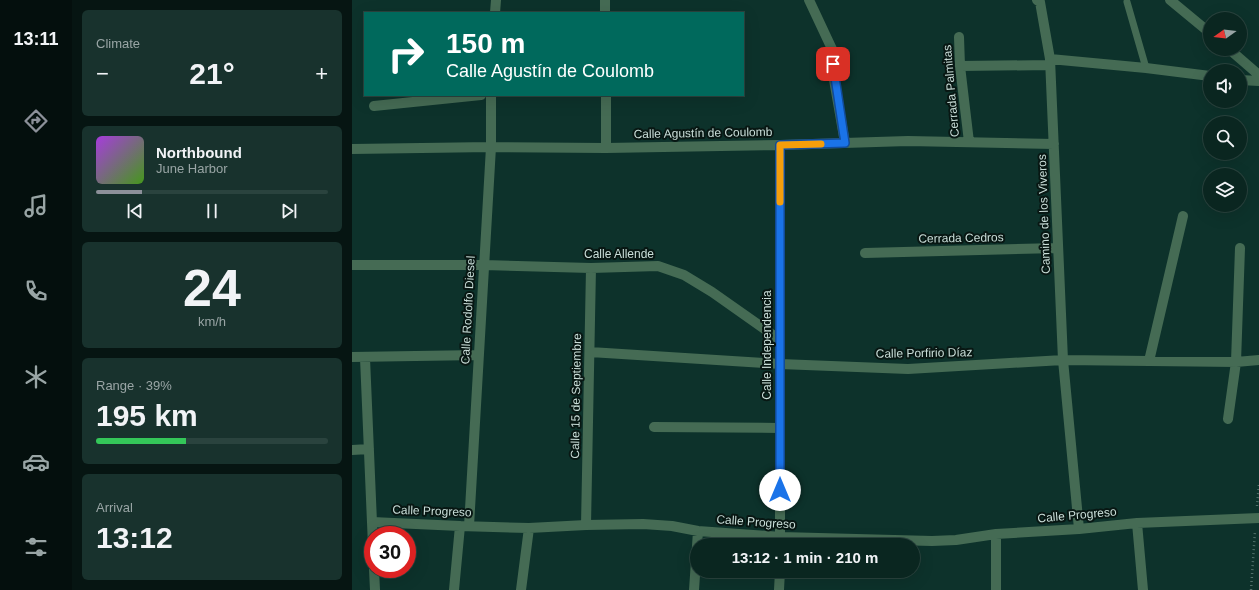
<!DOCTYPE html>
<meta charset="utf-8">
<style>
body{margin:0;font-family:Arial,sans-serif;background:#18322d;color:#f1f3f6;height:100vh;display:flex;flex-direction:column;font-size:15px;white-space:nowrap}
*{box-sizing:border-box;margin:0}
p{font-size:13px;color:#99a5a5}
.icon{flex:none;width:22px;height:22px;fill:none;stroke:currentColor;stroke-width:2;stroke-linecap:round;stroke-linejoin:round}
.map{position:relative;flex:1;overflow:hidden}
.side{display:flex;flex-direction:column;gap:10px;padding:10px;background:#061512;width:280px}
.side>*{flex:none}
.top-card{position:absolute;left:12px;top:12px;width:380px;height:84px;border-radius:0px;box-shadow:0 4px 16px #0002,0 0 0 1px #2a433e;background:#00695c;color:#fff;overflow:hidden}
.needle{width:26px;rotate:256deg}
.controls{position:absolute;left:851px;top:12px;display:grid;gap:8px}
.controls a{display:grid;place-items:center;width:44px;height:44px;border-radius:50%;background:#0a2620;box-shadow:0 4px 16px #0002,0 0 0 1px #2a433e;font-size:20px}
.speed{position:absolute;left:12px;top:526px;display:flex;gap:8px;font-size:20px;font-weight:700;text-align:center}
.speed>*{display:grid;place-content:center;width:52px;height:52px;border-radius:50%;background:#0a2620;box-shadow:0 4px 16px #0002,0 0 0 1px #2a433e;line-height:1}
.speed .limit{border:6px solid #d22;background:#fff;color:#111}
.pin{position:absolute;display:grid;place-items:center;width:34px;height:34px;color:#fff;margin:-17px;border-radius:8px;box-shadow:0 2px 6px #0006}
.me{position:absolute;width:44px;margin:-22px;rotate:0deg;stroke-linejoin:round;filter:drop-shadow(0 0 3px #0008)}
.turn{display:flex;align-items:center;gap:14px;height:84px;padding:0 16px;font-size:18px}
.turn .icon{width:52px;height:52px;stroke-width:2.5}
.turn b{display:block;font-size:28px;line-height:34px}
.big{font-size:30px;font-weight:700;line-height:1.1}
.side .widget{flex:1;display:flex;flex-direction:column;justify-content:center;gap:6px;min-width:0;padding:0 14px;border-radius:6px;background:#18322d}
.side .dial{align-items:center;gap:0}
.dial b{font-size:52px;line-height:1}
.song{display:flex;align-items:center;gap:12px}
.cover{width:48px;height:48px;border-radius:6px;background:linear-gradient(135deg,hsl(280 70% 55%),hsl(100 70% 35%))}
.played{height:4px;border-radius:2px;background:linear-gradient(90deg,#8c9099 20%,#2a433e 20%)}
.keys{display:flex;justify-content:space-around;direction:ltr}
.heat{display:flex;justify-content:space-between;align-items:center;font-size:22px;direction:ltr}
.charge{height:6px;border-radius:3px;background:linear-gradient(90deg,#34c759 39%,#2a433e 0)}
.trip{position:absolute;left:338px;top:538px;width:230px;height:40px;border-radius:20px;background:#0a2620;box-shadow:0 4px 16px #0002,0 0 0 1px #2a433e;font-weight:700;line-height:40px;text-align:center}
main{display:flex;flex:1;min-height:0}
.menu{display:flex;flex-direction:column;width:72px;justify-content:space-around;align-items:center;background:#040f0d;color:#99a5a5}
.menu .icon{width:28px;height:28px}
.menu .on{color:#8c9099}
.menu b{font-size:18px;color:#f1f3f6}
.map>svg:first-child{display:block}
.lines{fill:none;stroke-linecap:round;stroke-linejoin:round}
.path{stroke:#51706a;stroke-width:2.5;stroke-dasharray:1 3;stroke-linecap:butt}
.service{stroke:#456b54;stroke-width:7}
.minor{stroke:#456b54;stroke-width:10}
.route-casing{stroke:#114b97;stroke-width:10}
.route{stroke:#1a73e8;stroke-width:7}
.slow{stroke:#f59e0b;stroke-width:7}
.labels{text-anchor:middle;stroke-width:4;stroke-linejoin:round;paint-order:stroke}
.street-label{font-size:12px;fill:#caded9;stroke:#081713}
</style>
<main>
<nav class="menu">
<b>13:11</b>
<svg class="icon on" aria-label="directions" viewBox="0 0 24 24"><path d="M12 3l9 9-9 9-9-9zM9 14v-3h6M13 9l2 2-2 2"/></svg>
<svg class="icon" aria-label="music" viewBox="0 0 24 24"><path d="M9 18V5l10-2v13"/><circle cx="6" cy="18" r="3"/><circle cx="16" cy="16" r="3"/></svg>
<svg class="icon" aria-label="phone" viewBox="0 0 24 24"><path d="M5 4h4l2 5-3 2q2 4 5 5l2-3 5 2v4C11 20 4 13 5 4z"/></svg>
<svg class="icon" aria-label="climate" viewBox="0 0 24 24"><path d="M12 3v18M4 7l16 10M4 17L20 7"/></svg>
<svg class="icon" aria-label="car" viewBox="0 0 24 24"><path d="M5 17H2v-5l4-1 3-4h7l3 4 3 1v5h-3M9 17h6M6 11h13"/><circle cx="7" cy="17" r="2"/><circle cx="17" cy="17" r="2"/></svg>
<svg class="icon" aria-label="filters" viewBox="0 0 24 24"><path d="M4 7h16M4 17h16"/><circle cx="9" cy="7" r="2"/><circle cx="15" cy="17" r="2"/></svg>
</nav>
<section class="side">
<div class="widget"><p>Climate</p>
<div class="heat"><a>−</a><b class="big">21°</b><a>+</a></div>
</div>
<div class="widget">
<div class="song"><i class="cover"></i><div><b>Northbound</b><p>June Harbor</p></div></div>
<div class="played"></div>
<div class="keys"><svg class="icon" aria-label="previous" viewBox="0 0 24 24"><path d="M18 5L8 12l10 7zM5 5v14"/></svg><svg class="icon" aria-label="pause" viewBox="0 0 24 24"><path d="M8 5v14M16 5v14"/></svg><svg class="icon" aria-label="next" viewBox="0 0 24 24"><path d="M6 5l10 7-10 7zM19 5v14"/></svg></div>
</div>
<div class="widget dial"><b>24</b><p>km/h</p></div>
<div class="widget"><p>Range · 39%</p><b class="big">195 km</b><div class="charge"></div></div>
<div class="widget"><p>Arrival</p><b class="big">13:12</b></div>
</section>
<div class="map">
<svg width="907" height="590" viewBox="0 0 907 590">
<rect width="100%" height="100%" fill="#0d322b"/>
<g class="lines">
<path class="path" d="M905,506L907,484
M899,590L903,531"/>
<path class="service" d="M775,2L794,68"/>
<path class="minor" d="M253,0V13
M457,0L480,49L482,80L493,143
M685,0L688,2L698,59L711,360L727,529
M818,0L858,33
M143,13L144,0
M607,37L608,66L617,142
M877,49L907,75
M698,59L794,68L858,76
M608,66L698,65
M888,80L907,81
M254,95V148
M22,106L129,95
M428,145V545
M0,149L139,147L254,148L428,145L556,141L702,144
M513,253L706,248
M0,265H132L239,268L306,266L332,275L360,292L428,340
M238,352L428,364L556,369L711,360L884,362L907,360
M0,357L127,355
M13,358L21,546
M797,361L831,216
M876,419L884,362L888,248
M302,427L428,428
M0,450L17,449
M20,522L108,526L177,528L234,525L291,524L320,526L346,531L429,537L580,541L604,540L644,534L727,529L785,523L907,518
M785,523L791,590
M234,525L239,268
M117,526L139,147V95
M644,534V590
M22,569L23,590
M102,590L108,526
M169,590L177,528
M342,590L346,531
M427,590L428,571"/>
</g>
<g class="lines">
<g class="route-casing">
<path id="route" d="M428,490V145L493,143L481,64"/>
</g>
<use href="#route" class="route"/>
<path class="slow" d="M428,202V145L469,144"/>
</g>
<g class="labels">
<g class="street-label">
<text transform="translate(599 91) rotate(-95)" y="4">Cerrada Palmitas</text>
<text transform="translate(351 133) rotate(-1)" y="4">Calle Agustín de Coulomb</text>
<text transform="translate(692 214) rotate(-92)" y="4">Camino de los Viveros</text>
<text transform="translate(609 238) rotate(-1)" y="4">Cerrada Cedros</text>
<text x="267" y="258">Calle Allende</text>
<text transform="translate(116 310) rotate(-87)" y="4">Calle Rodolfo Diesel</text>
<text transform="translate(415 345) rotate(-90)" y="4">Calle Independencia</text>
<text transform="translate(572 353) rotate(-1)" y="4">Calle Porfirio Díaz</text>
<text transform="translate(224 396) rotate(-89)" y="4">Calle 15 de Septiembre</text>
<text transform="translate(80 511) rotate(2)" y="4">Calle Progreso</text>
<text transform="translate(725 515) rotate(-5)" y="4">Calle Progreso</text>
<text transform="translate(404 522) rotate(4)" y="4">Calle Progreso</text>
</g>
</g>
</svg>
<div class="controls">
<a><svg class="needle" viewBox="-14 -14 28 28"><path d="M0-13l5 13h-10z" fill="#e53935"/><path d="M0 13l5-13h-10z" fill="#99a5a5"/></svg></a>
<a><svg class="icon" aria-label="sound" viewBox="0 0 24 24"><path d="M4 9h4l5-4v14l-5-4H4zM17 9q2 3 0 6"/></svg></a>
<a><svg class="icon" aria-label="search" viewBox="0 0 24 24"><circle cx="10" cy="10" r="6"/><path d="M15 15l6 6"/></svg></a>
<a><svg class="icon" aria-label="layers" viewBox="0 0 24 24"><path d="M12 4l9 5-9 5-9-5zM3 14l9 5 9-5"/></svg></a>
</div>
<div class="speed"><div class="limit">30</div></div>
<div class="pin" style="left:481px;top:64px;background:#d93025"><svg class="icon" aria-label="arrive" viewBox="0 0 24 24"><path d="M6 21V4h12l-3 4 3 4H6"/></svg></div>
<svg class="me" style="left:428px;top:490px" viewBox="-20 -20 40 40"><circle r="19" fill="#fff"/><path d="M0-13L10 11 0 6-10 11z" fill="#1a73e8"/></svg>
<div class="trip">13:12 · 1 min · 210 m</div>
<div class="top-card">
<div class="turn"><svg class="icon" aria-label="right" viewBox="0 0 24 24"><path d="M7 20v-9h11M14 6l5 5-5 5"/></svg><div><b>150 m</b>Calle Agustín de Coulomb</div></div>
</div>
</div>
</main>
